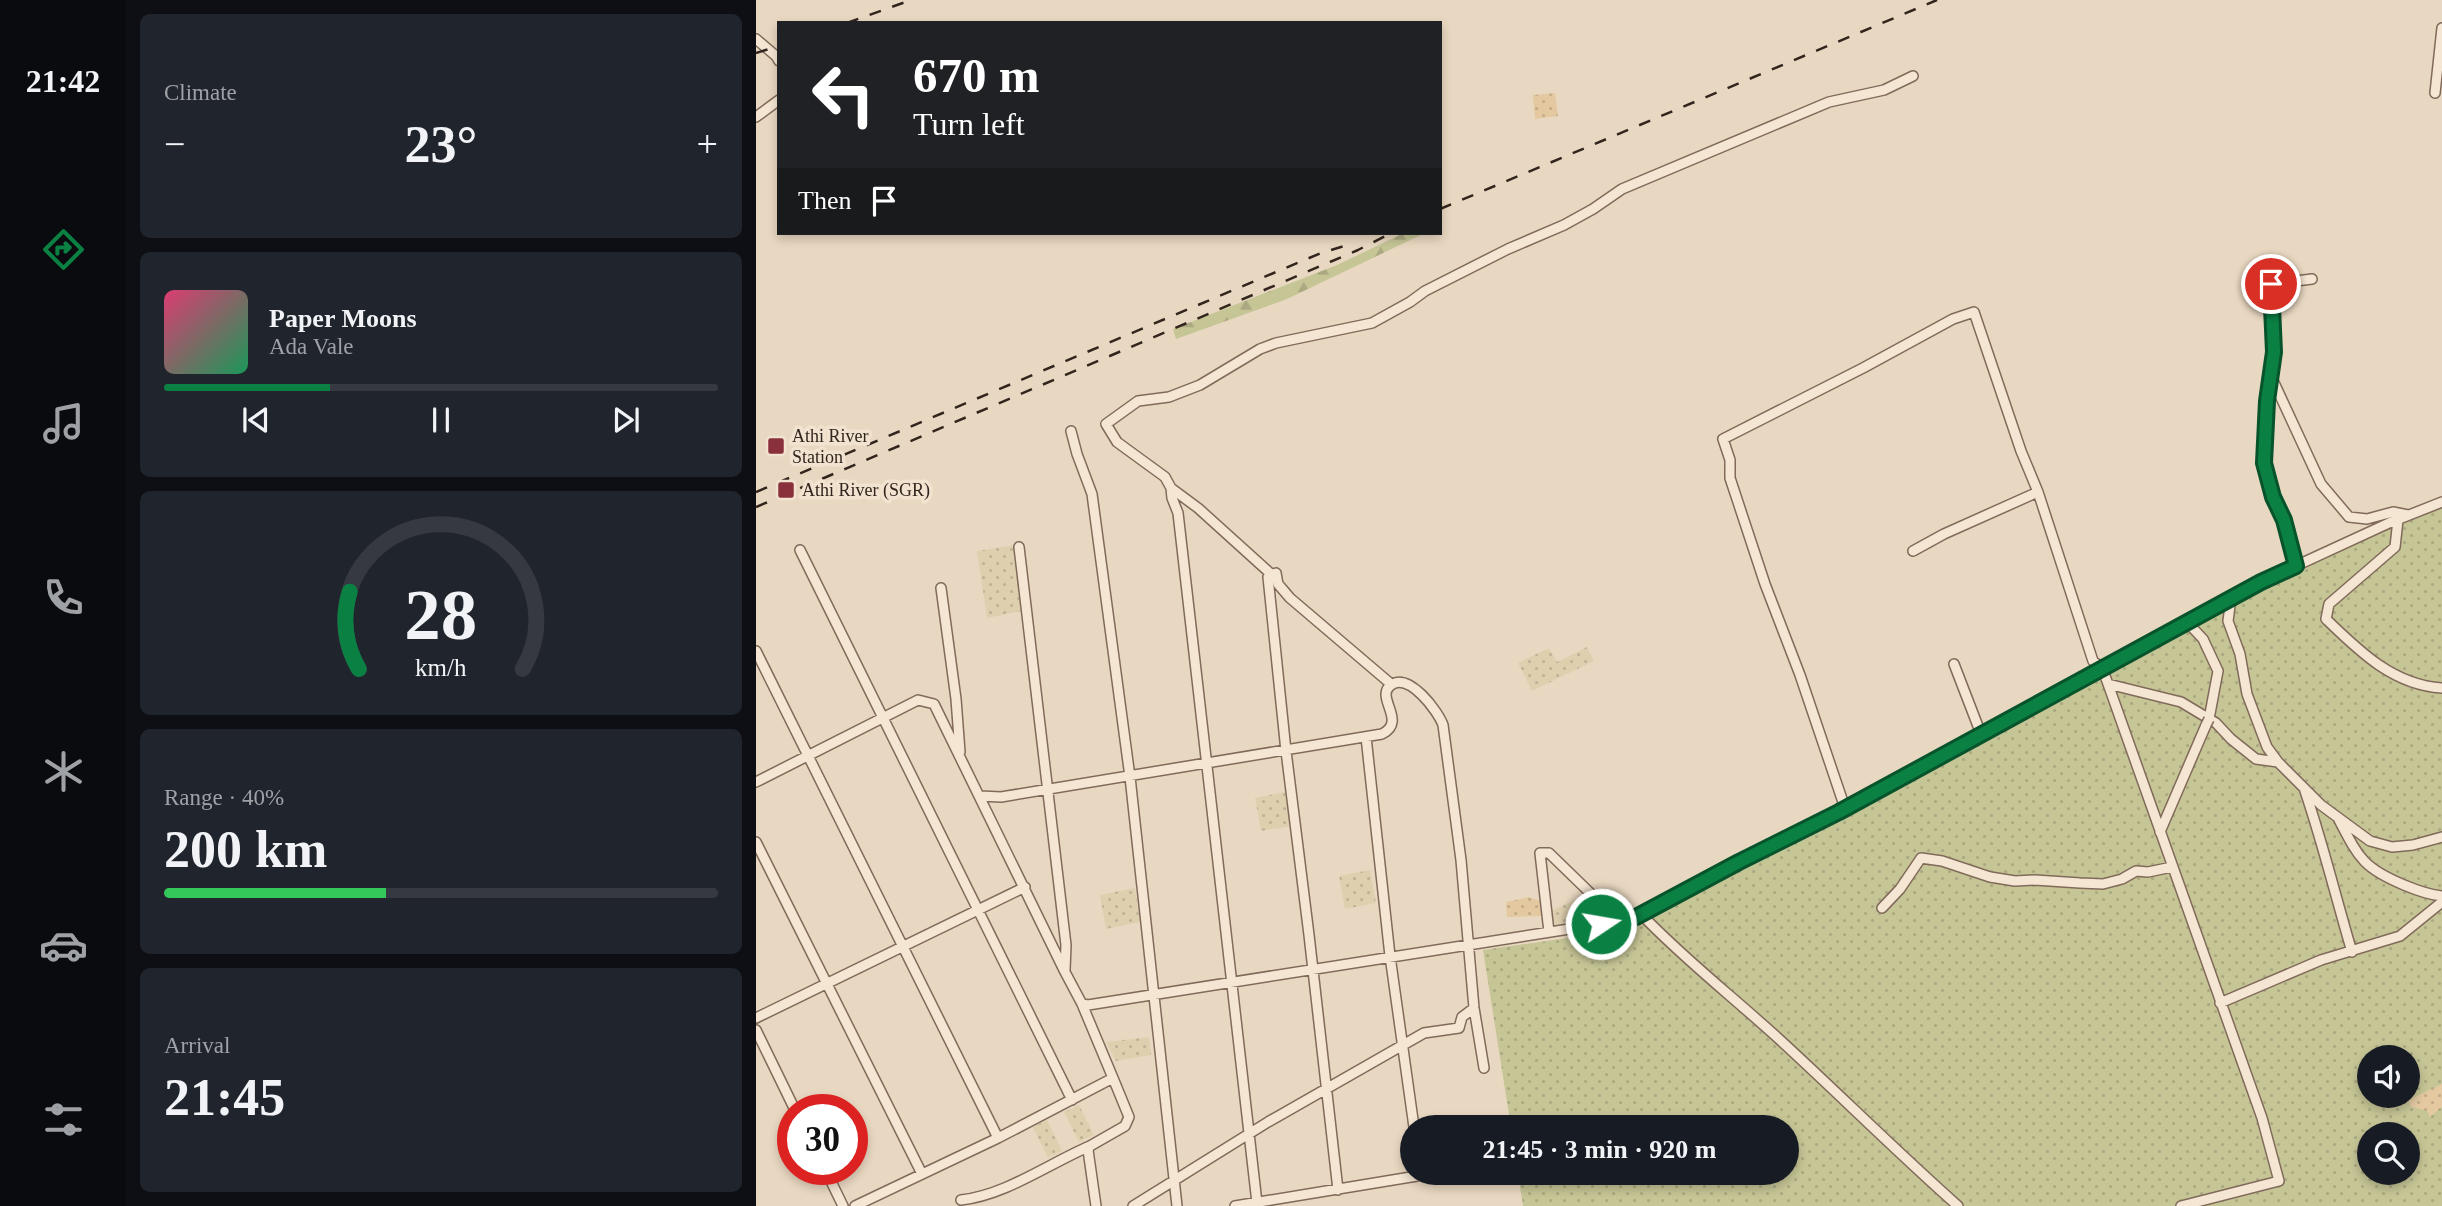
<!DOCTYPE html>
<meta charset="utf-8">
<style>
body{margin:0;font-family:"Times New Roman",serif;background:#20242c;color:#f1f3f6;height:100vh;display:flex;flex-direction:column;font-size:26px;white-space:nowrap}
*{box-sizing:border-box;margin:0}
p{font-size:23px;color:#9ea1a6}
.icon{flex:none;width:38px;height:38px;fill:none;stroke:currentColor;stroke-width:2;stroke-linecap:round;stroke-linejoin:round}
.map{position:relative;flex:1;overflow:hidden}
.side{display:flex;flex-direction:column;gap:14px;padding:14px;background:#0d0f14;width:630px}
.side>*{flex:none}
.guide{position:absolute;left:21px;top:21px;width:665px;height:214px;border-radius:0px;box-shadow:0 4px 10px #0003;background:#202124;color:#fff;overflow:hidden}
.controls{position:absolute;left:1601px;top:1045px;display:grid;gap:14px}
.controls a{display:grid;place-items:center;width:63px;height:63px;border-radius:50%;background:#171b24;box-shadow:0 4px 10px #0003;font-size:35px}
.speed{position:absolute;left:21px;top:1094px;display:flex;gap:14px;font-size:35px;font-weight:700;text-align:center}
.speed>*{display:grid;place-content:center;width:91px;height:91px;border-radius:50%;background:#171b24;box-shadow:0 4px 10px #0003;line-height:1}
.speed .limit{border:10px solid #d22;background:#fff;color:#111}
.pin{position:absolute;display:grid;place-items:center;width:60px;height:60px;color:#fff;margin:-30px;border:4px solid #fff;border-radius:50%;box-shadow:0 2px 7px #0007}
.me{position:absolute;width:77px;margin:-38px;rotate:78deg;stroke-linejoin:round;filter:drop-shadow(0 0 5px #0008)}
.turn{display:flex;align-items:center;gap:24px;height:147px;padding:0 21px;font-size:32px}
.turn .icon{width:91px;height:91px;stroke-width:2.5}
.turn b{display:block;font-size:49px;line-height:60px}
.then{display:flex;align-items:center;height:66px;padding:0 21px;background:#0003;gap:14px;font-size:26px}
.big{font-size:52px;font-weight:700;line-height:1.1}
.side .tile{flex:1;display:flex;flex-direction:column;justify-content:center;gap:10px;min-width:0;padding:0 24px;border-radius:10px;background:#20242c}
.side .dial{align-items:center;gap:0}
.dial svg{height:182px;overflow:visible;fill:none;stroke:#363941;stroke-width:7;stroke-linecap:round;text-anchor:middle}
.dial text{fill:#f1f3f6;stroke:none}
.song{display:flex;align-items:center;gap:21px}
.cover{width:84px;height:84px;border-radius:10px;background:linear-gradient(135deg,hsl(340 70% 55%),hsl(150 70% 35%))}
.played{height:7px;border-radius:4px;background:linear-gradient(90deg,#0b8043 30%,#363941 30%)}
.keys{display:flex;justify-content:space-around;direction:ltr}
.heat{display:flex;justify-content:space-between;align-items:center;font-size:38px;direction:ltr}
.charge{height:10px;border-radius:5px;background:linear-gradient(90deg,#34c759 40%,#363941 0)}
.trip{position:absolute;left:644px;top:1115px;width:399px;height:70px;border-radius:35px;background:#171b24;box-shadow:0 4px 10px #0003;font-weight:700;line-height:70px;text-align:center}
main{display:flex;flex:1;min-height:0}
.dock{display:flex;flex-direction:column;width:126px;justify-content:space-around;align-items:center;background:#090b0e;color:#9ea1a6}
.dock .icon{width:49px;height:49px}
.dock .on{color:#0b8043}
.dock b{font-size:32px;color:#f1f3f6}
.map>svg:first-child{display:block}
.farmland{fill:url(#farmland-dots)}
.grass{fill:url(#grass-dots);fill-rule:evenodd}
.forest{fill:url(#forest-firs)}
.sand{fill:url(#sand-dots)}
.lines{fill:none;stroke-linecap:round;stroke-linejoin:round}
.minor-casing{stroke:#816a5a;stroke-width:12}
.minor{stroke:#f5e6d3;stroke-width:9}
.rail{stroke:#32251d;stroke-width:2.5;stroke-dasharray:12 12;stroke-linecap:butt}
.minor-bridge-casing{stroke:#816a5a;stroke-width:12;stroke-linecap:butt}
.minor-bridge{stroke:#f5e6d3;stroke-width:9}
.route-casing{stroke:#07532c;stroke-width:18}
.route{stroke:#0b8043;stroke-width:12}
.poi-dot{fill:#8a303d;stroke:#f1e3d0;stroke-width:2.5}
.labels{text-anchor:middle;stroke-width:7;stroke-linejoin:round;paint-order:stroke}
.poi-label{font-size:18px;fill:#32251d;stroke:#f1e3d0;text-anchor:start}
</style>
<main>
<nav class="dock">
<b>21:42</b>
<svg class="icon on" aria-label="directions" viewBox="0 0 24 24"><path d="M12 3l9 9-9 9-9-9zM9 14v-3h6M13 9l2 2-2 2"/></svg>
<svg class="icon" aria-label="music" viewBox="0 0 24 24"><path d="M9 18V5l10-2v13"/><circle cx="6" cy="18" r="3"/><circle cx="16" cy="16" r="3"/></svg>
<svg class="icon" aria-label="phone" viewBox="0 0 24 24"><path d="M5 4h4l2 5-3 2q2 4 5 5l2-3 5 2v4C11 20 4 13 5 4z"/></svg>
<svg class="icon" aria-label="climate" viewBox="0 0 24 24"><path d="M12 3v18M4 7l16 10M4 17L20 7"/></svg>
<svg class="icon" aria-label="car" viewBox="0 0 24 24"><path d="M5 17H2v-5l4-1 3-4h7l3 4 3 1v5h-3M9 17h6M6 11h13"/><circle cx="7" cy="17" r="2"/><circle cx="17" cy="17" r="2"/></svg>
<svg class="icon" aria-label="filters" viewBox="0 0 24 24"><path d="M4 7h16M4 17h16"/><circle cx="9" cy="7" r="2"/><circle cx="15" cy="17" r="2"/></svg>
</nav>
<section class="side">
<div class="tile"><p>Climate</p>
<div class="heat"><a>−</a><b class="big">23°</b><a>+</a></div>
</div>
<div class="tile">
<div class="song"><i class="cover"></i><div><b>Paper Moons</b><p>Ada Vale</p></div></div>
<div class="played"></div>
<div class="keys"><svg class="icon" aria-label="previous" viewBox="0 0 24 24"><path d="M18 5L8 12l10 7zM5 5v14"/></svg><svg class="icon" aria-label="pause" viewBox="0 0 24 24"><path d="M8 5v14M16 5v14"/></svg><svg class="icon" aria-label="next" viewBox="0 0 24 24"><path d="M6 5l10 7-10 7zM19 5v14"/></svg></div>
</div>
<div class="tile dial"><svg viewBox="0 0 100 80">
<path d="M14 69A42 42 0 1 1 86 69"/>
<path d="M14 69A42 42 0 0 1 10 35" stroke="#0b8043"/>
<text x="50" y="56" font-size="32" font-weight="700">28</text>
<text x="50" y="72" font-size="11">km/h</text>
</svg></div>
<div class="tile"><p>Range · 40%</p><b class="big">200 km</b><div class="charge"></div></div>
<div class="tile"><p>Arrival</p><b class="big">21:45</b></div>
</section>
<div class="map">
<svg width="1686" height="1206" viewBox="0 0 1686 1206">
<defs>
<pattern id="farmland-dots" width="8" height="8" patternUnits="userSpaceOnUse" patternTransform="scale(1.75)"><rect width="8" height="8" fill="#ded0af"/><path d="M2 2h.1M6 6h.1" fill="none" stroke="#bfb296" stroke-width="1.8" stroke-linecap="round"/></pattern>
<pattern id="grass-dots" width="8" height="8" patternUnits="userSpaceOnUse" patternTransform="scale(1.75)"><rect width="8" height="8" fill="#c6c596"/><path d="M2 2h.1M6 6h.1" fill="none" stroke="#aba981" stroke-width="1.8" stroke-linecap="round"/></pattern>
<pattern id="forest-firs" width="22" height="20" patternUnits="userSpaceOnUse" patternTransform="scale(1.75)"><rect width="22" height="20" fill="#c6c596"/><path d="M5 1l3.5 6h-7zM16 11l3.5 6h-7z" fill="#aba981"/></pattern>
<pattern id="sand-dots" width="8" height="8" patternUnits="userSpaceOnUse" patternTransform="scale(1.75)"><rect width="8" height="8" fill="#e3c8a0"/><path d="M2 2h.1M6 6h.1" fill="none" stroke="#c3ac89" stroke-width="1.8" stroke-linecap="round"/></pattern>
</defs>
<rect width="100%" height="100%" fill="#e9d8c1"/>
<path class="farmland" d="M259,545L266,611L231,618L221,551Z
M831,647L838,661L776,691L762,663L793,648L801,662Z
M529,792L536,826L505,831L499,798Z
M614,870L620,903L589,909L583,876Z
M379,888L384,922L350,929L344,895Z
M829,895L856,919L798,929L795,911Z
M393,1037L395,1055L360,1061L350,1042Z
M323,1105L338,1135L323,1142L308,1112Z
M291,1120L306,1151L292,1158L277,1127Z"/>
<path class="grass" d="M1686,503V1206H767L762,1173L1031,1172V1127H755L727,950L867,930L1366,665L1475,598ZM1614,1057H1652V1096H1614ZM1614,1134H1652V1172H1614Z"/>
<path class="forest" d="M648,233H669L531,299L420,339L417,329L581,265Z"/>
<path class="sand" d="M799,93L802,116L779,119L777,95Z
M773,897L787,902V916L751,917L750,902Z
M1686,1084V1107L1674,1117L1671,1111L1654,1106L1653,1100Z"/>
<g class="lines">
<g class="minor-casing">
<path id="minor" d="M0,39L20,56L23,61
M1679,93L1686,28
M0,117L23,100
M1556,279L1515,284L1518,352L1514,374L1565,484L1593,517L1611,519L1637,512L1652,515
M1514,376L1508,463L1517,497L1528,520L1540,566
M315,431L321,454L336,494L374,777L421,1206
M415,488L442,508L515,574
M1642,520L1639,547L1573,604L1570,619C1603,651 1637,685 1686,688
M263,547L310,945L309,970
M44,550L316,1100
M1157,551L1188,534L1282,492L1337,661L1346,668L1352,684L1506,1118L1523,1181L1425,1206
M185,588L200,699L204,752
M1475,598L1472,621L1484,654L1491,694L1511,747L1522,762
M1431,622L1447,639L1462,671L1453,719
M0,651L242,1138
M1198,664L1225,734
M1352,684L1425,702L1460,723L1475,739L1500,759L1522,762L1565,805L1614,841L1636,847L1657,845L1686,837
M610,737L634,956L658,1127
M0,782L162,700L178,704L309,972L326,1004L332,1005L845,924L880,917L983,862L1083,812L1505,582L1633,523L1686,502
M1549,791C1567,844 1580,898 1596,952
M224,796L245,797L626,734C652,721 618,697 635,685C653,672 682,711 687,725L705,860L718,1008L728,1068
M1089,808L1044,675L1009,584L974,478V460L967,439L1107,368L1197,319L1218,312L1265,451L1282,492
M1583,820C1603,858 1607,868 1648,885C1660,890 1673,895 1686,896
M1404,832L1450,725
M0,842L166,1174
M1126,908L1144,889L1165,858L1186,861L1234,877L1259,881L1279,880L1324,883L1347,884L1366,879L1380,871L1392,872L1416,867
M885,914C928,959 977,997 1023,1039C1083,1094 1141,1152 1202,1206
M793,932L784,853H793L863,921
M1464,1003L1565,960L1644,936L1686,902
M0,1018L269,887
M0,1030L39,1110
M69,1169L87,1206
M582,1190L553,935L530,751L512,577L520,573L522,584L534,598L635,684
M205,1200C250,1195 292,1164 334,1146
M501,1203L422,513L416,498L415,488L409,477L361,442L350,424L382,401L413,397L444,385L504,349L520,343L616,323L654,302L669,291L752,249L808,225L837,209L866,189L1073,102L1128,90L1157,76
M99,1206L242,1138L357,1078L326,1004
M340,1206L332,1150L334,1146L369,1126L373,1117L357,1078
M377,1206L512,1122L668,1033L703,1028L706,1017L718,1008
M479,1206L661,1176L663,1172"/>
</g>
<use href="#minor" class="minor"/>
<path class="rail" d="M91,23L155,0
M0,53L23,46
M684,209L1181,0
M0,492L565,253L598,243
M0,507L602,250L635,233"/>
<g class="minor-bridge-casing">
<path id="minor-bridge" d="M1450,725L1453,719"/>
</g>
<use href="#minor-bridge" class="minor-bridge"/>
</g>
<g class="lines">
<g class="route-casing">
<path id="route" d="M845,924L880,917L983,862L1083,812L1505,582L1540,566L1528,520L1517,497L1508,463L1511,401L1518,352L1515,284"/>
</g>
<use href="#route" class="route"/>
</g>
<g class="poi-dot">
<rect x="11" y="437" width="18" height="18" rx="3.5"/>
<rect x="21" y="481" width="18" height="18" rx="3.5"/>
</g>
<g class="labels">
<g class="poi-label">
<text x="36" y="442">Athi River<tspan x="36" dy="21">Station</tspan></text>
<text x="46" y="496">Athi River (SGR)</text>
</g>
</g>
</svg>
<div class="controls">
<a><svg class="icon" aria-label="sound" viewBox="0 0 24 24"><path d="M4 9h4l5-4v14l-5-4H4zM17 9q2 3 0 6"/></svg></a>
<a><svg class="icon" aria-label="search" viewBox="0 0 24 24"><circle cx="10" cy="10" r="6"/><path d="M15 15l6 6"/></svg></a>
</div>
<div class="speed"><div class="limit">30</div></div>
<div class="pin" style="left:1515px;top:284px;background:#d93025"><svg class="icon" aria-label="arrive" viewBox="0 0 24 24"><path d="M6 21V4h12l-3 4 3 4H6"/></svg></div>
<svg class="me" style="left:845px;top:924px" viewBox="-20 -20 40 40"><circle r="17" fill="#0b8043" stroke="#fff" stroke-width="3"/><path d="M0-11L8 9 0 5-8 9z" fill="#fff"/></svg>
<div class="trip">21:45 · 3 min · 920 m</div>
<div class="guide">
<div class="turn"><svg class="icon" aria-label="left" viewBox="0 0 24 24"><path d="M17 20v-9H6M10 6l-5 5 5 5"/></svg><div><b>670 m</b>Turn left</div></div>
<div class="then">Then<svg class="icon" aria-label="arrive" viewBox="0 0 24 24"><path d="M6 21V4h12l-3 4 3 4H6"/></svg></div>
</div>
</div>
</main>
